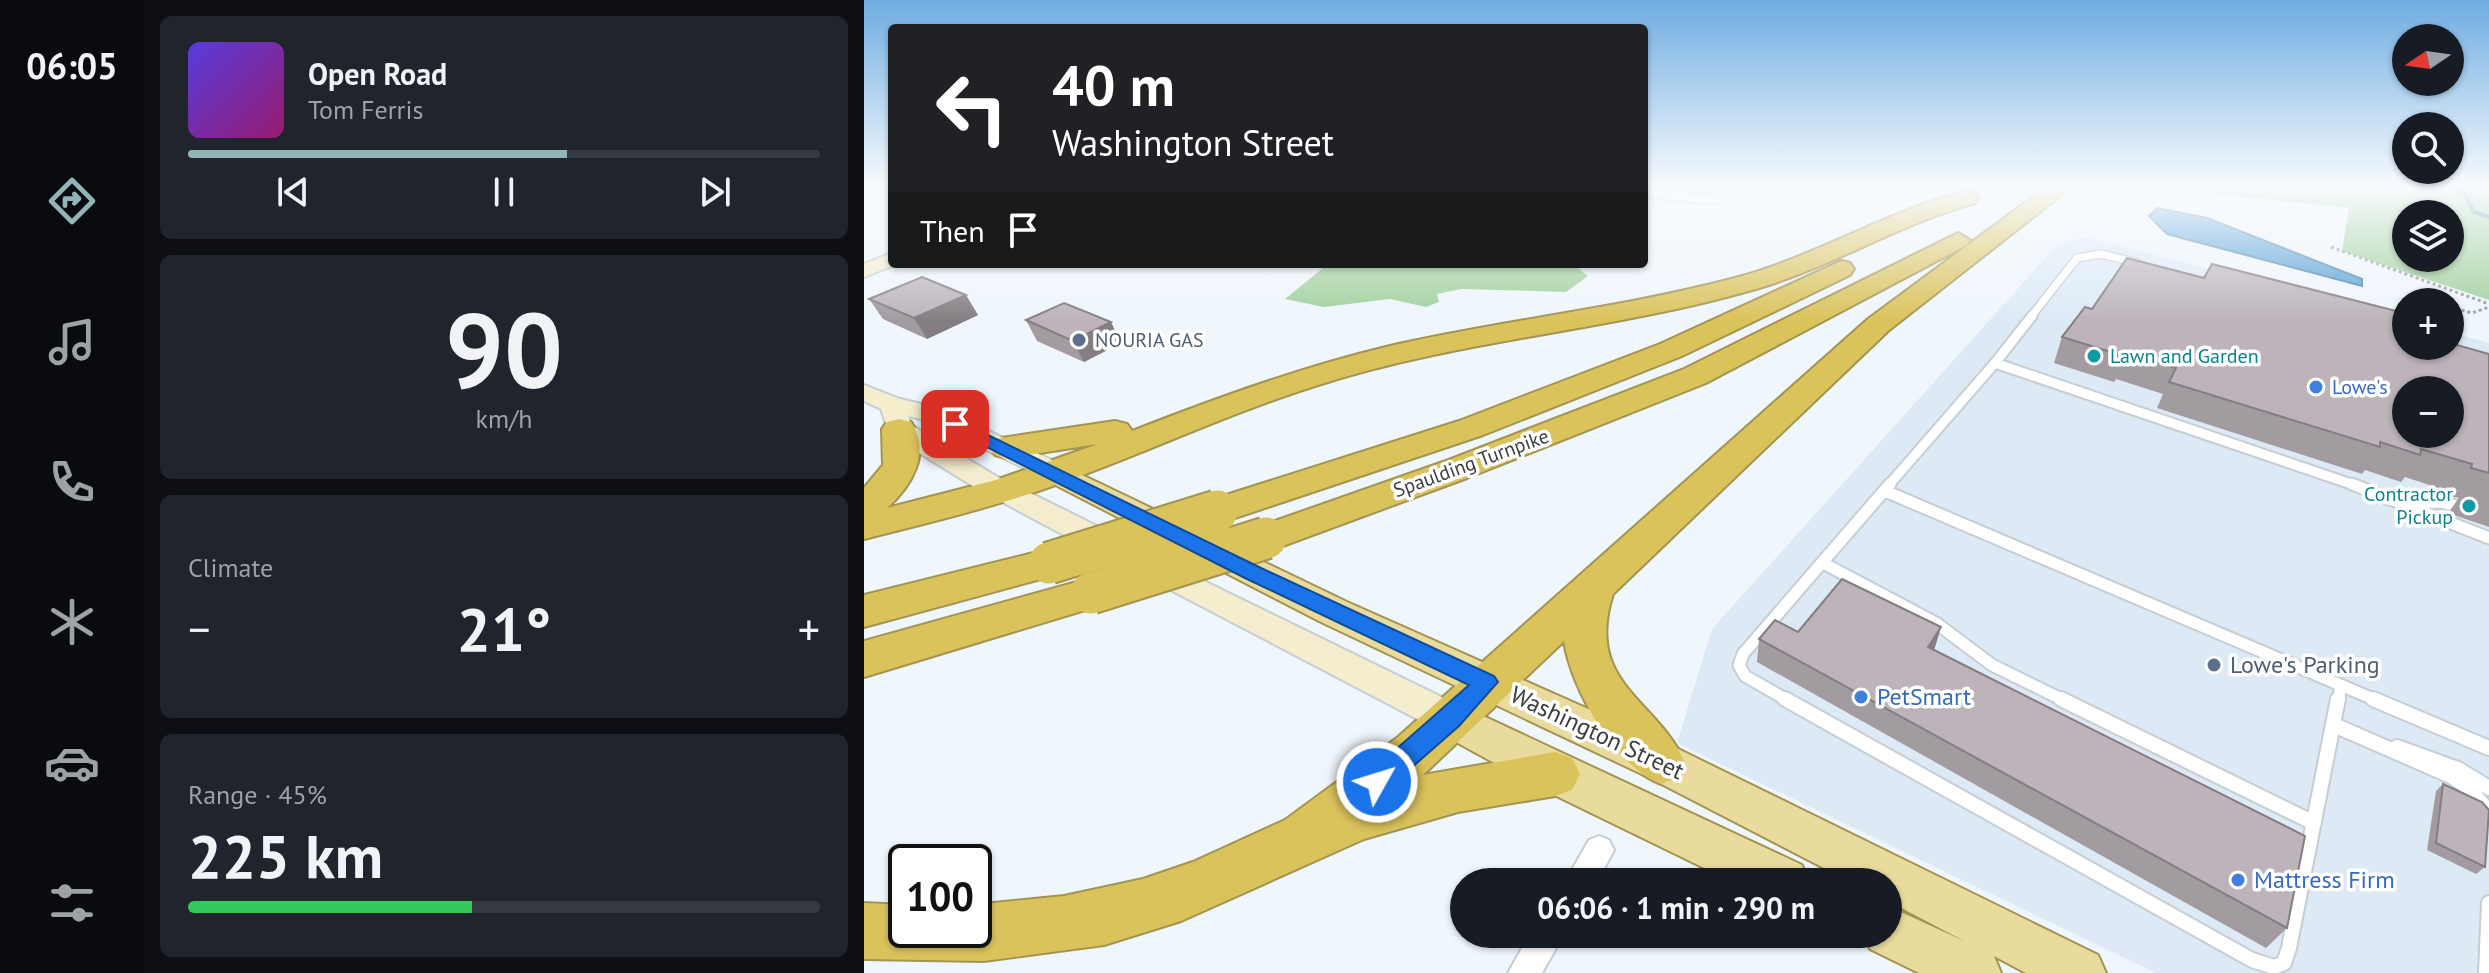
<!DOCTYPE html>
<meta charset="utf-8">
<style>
body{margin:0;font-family:"PT Sans",sans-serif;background:#20242c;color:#f1f3f6;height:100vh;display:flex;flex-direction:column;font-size:30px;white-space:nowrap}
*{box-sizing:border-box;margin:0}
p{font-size:26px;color:#9ea1a6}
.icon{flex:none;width:44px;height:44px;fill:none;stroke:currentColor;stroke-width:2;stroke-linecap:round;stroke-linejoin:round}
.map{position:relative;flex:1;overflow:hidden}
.sheet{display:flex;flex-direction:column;gap:16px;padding:16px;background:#0d0f14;width:720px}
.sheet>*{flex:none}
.top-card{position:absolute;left:24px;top:24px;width:760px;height:244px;border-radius:8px;box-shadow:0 2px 6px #0004;background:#202124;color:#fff;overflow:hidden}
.needle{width:52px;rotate:257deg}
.buttons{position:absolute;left:1528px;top:24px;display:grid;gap:16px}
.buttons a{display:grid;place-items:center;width:72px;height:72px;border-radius:50%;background:#171b24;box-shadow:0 2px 6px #0004;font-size:40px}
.speed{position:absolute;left:24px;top:844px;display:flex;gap:16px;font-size:40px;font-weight:700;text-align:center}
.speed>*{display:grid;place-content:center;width:104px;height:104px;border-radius:50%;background:#171b24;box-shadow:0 2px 6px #0004;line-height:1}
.speed .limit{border:4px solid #111;border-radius:12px;background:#fff;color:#111}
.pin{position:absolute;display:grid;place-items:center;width:68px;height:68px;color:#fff;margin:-34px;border-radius:16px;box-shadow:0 4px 12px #0006}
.me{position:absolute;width:88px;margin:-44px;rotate:51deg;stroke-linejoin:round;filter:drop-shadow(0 0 6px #0008)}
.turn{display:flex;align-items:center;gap:28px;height:168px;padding:0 32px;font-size:36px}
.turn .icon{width:104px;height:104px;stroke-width:2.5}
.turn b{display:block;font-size:56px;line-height:68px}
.then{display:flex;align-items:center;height:76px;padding:0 32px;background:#0003;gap:16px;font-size:30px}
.big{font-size:60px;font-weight:700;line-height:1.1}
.sheet .card{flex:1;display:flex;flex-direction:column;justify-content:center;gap:12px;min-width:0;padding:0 28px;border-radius:12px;background:#20242c}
.sheet .dial{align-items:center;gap:0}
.dial b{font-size:104px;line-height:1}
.song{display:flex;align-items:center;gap:24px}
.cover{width:96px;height:96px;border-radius:12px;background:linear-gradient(135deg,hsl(250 70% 55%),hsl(320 70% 35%))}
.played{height:8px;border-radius:4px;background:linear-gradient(90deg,#91b4b6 60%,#363941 60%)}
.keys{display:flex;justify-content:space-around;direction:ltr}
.heat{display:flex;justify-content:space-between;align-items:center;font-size:44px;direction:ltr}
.charge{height:12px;border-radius:6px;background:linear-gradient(90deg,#34c759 45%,#363941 0)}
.trip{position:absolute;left:586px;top:868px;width:452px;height:80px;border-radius:40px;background:#171b24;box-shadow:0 2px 6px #0004;font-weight:700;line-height:80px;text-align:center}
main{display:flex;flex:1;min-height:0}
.tab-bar{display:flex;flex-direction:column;width:144px;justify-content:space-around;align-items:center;background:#090b0e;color:#9ea1a6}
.tab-bar .icon{width:56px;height:56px}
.tab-bar .selected{color:#91b4b6}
.tab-bar b{font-size:36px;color:#f1f3f6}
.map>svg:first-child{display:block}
.built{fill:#ddeaf6;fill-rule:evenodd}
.green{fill:#a1d09c;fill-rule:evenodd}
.water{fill:#57a1d6;stroke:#4f83a9;stroke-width:2}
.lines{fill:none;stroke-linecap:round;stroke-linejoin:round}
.stream{stroke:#4f83a9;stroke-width:4}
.lane-far3-casing{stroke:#c6cdd3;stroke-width:10}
.lane-far2-casing{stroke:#c6cdd3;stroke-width:13}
.lane-far1-casing{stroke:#c6cdd3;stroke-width:15}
.lane-casing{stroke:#c6cdd3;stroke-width:18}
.street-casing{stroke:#c6cdd3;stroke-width:4}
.secondary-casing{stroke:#c6cdd3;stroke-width:4}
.primary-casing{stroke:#a39452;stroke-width:4}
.highway-casing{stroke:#a39452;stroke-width:4}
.path{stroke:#999ea2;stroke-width:3;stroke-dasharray:3 3;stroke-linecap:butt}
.lane-far3{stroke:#fff;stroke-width:7}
.lane-far2{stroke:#fff;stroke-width:9}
.lane-far1{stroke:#fff;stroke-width:11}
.lane{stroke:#fff;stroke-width:14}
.street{fill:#fff;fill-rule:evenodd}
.secondary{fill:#f4edce;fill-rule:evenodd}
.primary{fill:#e9db9d;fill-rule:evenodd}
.highway{fill:#dbc35c;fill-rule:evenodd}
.highway-bridge-casing{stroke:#a39452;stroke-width:45;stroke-linecap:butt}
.highway-bridge{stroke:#dbc35c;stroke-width:41}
.wall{fill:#a29ba0}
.shaded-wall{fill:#847e82}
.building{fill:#bcb4ba;stroke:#847e82;stroke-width:2;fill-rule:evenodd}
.route{fill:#1a73e8;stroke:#114b97;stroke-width:2}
.service-dot{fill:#5c6f8a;stroke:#fff;stroke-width:3}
.culture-dot{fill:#0f9aa8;stroke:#fff;stroke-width:3}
.shop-dot{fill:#3f7fe0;stroke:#fff;stroke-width:3}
.labels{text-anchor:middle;stroke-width:7;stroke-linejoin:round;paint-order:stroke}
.service-label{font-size:20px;fill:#4e5e75;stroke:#fff;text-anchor:start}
.culture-label{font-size:20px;fill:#0d838f;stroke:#fff;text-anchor:start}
.shop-label{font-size:20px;fill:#366cbe;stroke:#fff;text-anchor:start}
.street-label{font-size:20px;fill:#3b3d40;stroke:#fff}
.near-service-label{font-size:24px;fill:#4e5e75;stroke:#fff;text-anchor:start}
.near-shop-label{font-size:24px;fill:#366cbe;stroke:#fff;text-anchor:start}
.near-street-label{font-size:24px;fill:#3b3d40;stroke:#fff}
</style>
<main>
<nav class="tab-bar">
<b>06:05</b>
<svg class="icon selected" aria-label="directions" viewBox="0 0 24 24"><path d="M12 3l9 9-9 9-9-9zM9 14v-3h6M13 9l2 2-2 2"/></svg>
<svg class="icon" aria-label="music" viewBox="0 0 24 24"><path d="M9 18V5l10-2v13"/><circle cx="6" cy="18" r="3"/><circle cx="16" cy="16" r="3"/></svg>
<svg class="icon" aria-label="phone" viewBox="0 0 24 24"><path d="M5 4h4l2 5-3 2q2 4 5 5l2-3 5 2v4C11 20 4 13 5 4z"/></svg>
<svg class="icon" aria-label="climate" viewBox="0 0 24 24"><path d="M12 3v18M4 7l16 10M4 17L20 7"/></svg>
<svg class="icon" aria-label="car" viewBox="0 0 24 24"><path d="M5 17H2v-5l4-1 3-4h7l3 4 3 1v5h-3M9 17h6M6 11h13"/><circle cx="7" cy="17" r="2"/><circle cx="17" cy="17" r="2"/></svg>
<svg class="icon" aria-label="filters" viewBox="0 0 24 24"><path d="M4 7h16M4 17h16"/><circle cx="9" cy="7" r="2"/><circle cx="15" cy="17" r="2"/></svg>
</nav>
<section class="sheet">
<div class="card">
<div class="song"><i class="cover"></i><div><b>Open Road</b><p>Tom Ferris</p></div></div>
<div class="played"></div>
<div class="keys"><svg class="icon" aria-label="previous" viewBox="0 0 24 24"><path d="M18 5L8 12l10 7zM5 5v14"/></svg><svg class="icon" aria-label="pause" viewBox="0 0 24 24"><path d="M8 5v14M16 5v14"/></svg><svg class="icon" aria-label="next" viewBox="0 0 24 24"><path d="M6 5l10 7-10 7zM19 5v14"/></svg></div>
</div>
<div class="card dial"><b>90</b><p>km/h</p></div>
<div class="card"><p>Climate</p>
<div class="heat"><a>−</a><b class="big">21°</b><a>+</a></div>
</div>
<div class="card"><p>Range · 45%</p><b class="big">225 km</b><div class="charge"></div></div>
</section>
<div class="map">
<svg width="1625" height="973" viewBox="0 0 1625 973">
<rect width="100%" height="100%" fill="#eff6fc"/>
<path class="built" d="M1222,237L1542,320V346H1586V332L1625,343V973H1292L813,743L848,629L1195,243ZM1542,390H1586V434H1542Z"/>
<path class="green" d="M1295,185H1625V300L1478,251L1485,208L1300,189ZM1542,214H1586V258H1542Z
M464,264H672L714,268L724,276L702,292L597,289L573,294L575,302L562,307L526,299L460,307L421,299Z"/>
<path class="water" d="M1293,208L1343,218L1498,279V286L1303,234L1285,216Z"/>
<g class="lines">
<path class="stream" d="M1596,185L1610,212L1625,217"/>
<g class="lane-far3-casing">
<path id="lane-far3" d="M1166,318L1213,258L1237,254L1274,263"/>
</g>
<g class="lane-far2-casing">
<path id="lane-far2" d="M1131,363L1168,316
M1024,486L1131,363L1493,486"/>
</g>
<g class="lane-far1-casing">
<path id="lane-far1" d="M1488,484L1625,538
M1021,491L1514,701
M1539,503L1578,502L1625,516
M959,563L1072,623L1128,665L1201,701
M925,701L881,676L875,665L879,654L1026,484
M1474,701L1477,686"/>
</g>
<g class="lane-casing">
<path id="lane" d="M921,699L1388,960L1410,967L1420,963L1425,948L1474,699
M1197,699L1450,823
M1509,699L1625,748
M1470,725L1587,776L1604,787L1625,812
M1533,747L1594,769L1625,788
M1622,973L1625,903"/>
</g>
<g class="street-casing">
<path id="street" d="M780,189L852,196L858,200L852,204L780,197Z
M735,836L745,840L750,850L733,882H701L725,840Z
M666,934H700L678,973H644Z"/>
</g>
<g class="secondary-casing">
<path id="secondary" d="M28,253V264H33L0,277V264Z
M0,385L36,399L74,408L201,466L205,472L201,478H181L57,419L44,416L47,425L132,476L261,540L265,548L261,556L250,559L239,556L112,488L26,435L17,409L0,401Z
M291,557L600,708L605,719L600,730L587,734L574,730L280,576L276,568L280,560Z"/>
</g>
<g class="primary-casing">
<path id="primary" d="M191,462L483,602L812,748L1234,955L1242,973H1162L1130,956L1137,973H1055L1006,949L1000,934H1024V906L1102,942L1024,901V882H987L782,776L457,622L180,479L175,472L180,465Z
M587,701L938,865L945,882H869L676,788L572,731L566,719L572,707Z"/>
</g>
<g class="highway-casing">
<path id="highway" d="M1185,185H1210L1024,331L749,594C720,683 792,699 821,762L814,777L797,784C751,767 707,688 700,641L559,775L691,752L708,758L716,774L708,790L691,796L594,812L500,839L317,921L240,945L120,961L0,959V903L42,905V930H110V905L200,896L279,879L329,862L421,820L534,737L1004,319Z
M1103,191L1111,193L1114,198L1111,203C1035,224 968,267 892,289C747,331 595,339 451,386C359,415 271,458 180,489C121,509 60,524 0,539V488L19,465L18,429L23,422L35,419L47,422C68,452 47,487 23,508L132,480L234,444L143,458L131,455L126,447L131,439L251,421L263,424L268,431C353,398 438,367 526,346C640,320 758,308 871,278C951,257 1022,211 1103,191Z
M1094,233L1106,240L1103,245L842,383L603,478L416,547L402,551L388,547L383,538L388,529L579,462L820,369Z
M977,261L986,263L990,269L986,275L818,356L619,435L353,524L340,520L334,511L340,502L595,421L796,344Z
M185,549L199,553L205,563L199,573L0,627V595Z
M227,578L241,582L247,593L241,604L0,677V641Z"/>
</g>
<path class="path" d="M1467,247L1625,304
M1586,307L1608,313L1625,307"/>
<use href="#lane-far3" class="lane-far3"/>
<use href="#lane-far2" class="lane-far2"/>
<use href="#lane-far1" class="lane-far1"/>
<use href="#lane" class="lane"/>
<use href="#street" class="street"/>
<use href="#secondary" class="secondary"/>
<use href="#primary" class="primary"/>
<use href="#highway" class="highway"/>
<g class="highway-bridge-casing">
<path id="highway-bridge" d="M185,563L353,511
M227,593L402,538"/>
</g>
<use href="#highway-bridge" class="highway-bridge"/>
</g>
<path class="wall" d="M5,299L114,315L63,339L19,319Z
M1228,309L1536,331L1625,354V527L1584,513L1595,498L1586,496L1587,492L1541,477L1537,482L1501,470L1498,474L1293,408L1299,394L1252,379L1250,382L1190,363L1198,337Z
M162,320L257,343L220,362L173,341Z
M1077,627L1070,650L1423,928L1402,948L893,662L895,639Z
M1579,784L1621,867L1612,874L1563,850L1572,791Z"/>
<path class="shaded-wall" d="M102,295L114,315L63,339L50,318Z
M247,322L257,343L220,362L209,341Z
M1077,627L1070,650L1064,647Z"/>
<path class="building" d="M1263,258L1340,278L1348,264L1540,313L1536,331L1542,332V346H1586V343L1625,354V473L1607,468L1608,464L1557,449L1556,455L1516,442V447L1305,382L1312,368L1262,353L1260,356L1198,337L1221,307L1228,309ZM1542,390H1586V434H1542Z
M58,277L102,295L50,318L5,299Z
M200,303L247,322L209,341L162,320Z
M978,579L1077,627L1064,647L1441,836L1423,928L895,639L911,620L934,632Z
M1579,784L1618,802L1625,810L1621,867L1572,843Z"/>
<linearGradient id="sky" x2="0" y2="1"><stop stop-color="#6eace1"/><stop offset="0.58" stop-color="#f8fbfe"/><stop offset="1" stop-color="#f8fbfe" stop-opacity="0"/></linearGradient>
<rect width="1625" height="321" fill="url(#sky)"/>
<path class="route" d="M91,419L397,568L630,676L634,682L595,726L522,790L513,794L504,790L500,782L504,774L605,685L383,579L85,428V421Z"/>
<g class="service-dot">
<circle cx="215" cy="340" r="8"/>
<circle cx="1350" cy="665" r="8"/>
</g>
<g class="culture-dot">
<circle cx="1230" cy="356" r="8"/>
<circle cx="1605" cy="506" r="8"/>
</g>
<g class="shop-dot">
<circle cx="1452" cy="387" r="8"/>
<circle cx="997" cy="697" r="8"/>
<circle cx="1374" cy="880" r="8"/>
</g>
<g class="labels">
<g class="service-label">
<text x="231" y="347">NOURIA GAS</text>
</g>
<g class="culture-label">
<text x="1246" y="363">Lawn and Garden</text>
<text x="1589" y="501" text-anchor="end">Contractor<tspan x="1589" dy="23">Pickup</tspan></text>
</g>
<g class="shop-label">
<text x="1468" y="394">Lowe's</text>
</g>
<g class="street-label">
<text transform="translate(607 463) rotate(-20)" y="7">Spaulding Turnpike</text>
</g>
<g class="near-service-label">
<text x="1366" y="673">Lowe's Parking</text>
</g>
<g class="near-shop-label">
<text x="1013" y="705">PetSmart</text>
<text x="1390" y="888">Mattress Firm</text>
</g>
<g class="near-street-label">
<text transform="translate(733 733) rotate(25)" y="8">Washington Street</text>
</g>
</g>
</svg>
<div class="buttons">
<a><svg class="needle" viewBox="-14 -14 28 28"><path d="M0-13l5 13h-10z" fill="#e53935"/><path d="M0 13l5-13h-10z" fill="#9ea1a6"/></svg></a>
<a><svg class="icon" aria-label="search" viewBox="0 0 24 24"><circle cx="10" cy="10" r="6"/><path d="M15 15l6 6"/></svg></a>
<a><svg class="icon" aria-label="layers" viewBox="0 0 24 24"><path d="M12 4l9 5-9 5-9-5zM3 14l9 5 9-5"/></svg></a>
<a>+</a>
<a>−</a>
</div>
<div class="speed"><div class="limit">100</div></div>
<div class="pin" style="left:91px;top:424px;background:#d93025"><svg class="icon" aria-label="arrive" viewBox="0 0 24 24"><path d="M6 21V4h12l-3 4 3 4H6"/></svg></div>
<svg class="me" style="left:513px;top:782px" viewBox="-20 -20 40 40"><circle r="17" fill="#1a73e8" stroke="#fff" stroke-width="3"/><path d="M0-11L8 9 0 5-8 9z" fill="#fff"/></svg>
<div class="trip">06:06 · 1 min · 290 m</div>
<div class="top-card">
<div class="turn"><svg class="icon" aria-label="left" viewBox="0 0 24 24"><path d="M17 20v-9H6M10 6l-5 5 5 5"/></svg><div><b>40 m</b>Washington Street</div></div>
<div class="then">Then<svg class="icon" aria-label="arrive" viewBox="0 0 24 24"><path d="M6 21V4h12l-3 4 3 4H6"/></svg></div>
</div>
</div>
</main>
